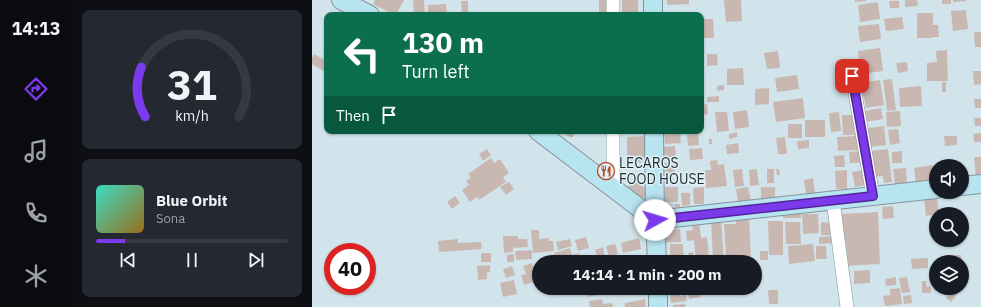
<!DOCTYPE html>
<meta charset="utf-8">
<style>
body{margin:0;font-family:"IBM Plex Sans",sans-serif;background:#242831;color:#f1f3f6;height:100vh;display:flex;flex-direction:column;font-size:15px;white-space:nowrap}
*{box-sizing:border-box;margin:0}
p{font-size:13px;color:#9ea1a6}
.icon{flex:none;width:22px;height:22px;fill:none;stroke:currentColor;stroke-width:2;stroke-linecap:round;stroke-linejoin:round}
.map{position:relative;flex:1;overflow:hidden}
.side{display:flex;flex-direction:column;gap:10px;padding:10px;background:#0d0f14;width:240px}
.side>*{flex:none}
.top-card{position:absolute;left:12px;top:12px;width:380px;height:122px;border-radius:8px;box-shadow:0 1px 3px #0004;background:#0b6e4f;color:#fff;overflow:hidden}
.fabs{position:absolute;left:617px;top:159px;display:grid;gap:8px}
.fabs a{display:grid;place-items:center;width:40px;height:40px;border-radius:50%;background:#171b24;box-shadow:0 1px 3px #0004;font-size:20px}
.speed{position:absolute;left:12px;top:243px;display:flex;gap:8px;font-size:20px;font-weight:700;text-align:center}
.speed>*{display:grid;place-content:center;width:52px;height:52px;border-radius:50%;background:#171b24;box-shadow:0 1px 3px #0004;line-height:1}
.speed .limit{border:6px solid #d22;background:#fff;color:#111}
.pin{position:absolute;display:grid;place-items:center;width:34px;height:34px;color:#fff;margin:-17px;border-radius:8px;box-shadow:0 2px 6px #0006}
.me{position:absolute;width:44px;margin:-22px;rotate:84deg;stroke-linejoin:round;filter:drop-shadow(0 0 3px #0008)}
.turn{display:flex;align-items:center;gap:14px;height:84px;padding:0 12px;font-size:18px}
.turn .icon{width:52px;height:52px;stroke-width:2.5}
.turn b{display:block;font-size:28px;line-height:34px}
.then{display:flex;align-items:center;height:38px;padding:0 12px;background:#0003;gap:8px;font-size:15px}
.side .card{flex:1;display:flex;flex-direction:column;justify-content:center;gap:6px;min-width:0;padding:0 14px;border-radius:8px;background:#242831}
.side .dial{align-items:center;gap:0}
.dial svg{height:104px;overflow:visible;fill:none;stroke:#363941;stroke-width:7;stroke-linecap:round;text-anchor:middle}
.dial text{fill:#f1f3f6;stroke:none}
.song{display:flex;align-items:center;gap:12px}
.cover{width:48px;height:48px;border-radius:6px;background:linear-gradient(135deg,hsl(170 70% 55%),hsl(40 70% 35%))}
.played{height:4px;border-radius:2px;background:linear-gradient(90deg,#7c3aed 15%,#363941 15%)}
.keys{display:flex;justify-content:space-around;direction:ltr}
.trip{position:absolute;left:220px;top:255px;width:230px;height:40px;border-radius:20px;background:#171b24;box-shadow:0 1px 3px #0004;font-weight:700;line-height:40px;text-align:center}
main{display:flex;flex:1;min-height:0}
.tabs{display:flex;flex-direction:column;width:72px;justify-content:space-around;align-items:center;background:#090b0e;color:#9ea1a6}
.tabs .icon{width:28px;height:28px}
.tabs .on{color:#7c3aed}
.tabs b{font-size:18px;color:#f1f3f6}
.map>svg:first-child{display:block}
.building{fill:#c9b8b1}
.lines{fill:none;stroke-linecap:round;stroke-linejoin:round}
.street-casing{stroke:#83949b;stroke-width:14}
.secondary-casing{stroke:#83949b;stroke-width:20}
.street{stroke:#fff;stroke-width:13}
.secondary{stroke:#b8e4f0;stroke-width:18}
.route-casing{stroke:#51269a;stroke-width:10}
.route{stroke:#7c3aed;stroke-width:7}
.labels{text-anchor:middle;stroke-width:3;stroke-linejoin:round;paint-order:stroke}
.poi-label{font-size:14px;fill:#252c2f;stroke:#dff1f9;text-anchor:start}
</style>
<main>
<nav class="tabs">
<b>14:13</b>
<svg class="icon on" aria-label="directions" viewBox="0 0 24 24"><path d="M12 3l9 9-9 9-9-9zM9 14v-3h6M13 9l2 2-2 2"/></svg>
<svg class="icon" aria-label="music" viewBox="0 0 24 24"><path d="M9 18V5l10-2v13"/><circle cx="6" cy="18" r="3"/><circle cx="16" cy="16" r="3"/></svg>
<svg class="icon" aria-label="phone" viewBox="0 0 24 24"><path d="M5 4h4l2 5-3 2q2 4 5 5l2-3 5 2v4C11 20 4 13 5 4z"/></svg>
<svg class="icon" aria-label="climate" viewBox="0 0 24 24"><path d="M12 3v18M4 7l16 10M4 17L20 7"/></svg>
</nav>
<section class="side">
<div class="card dial"><svg viewBox="0 0 100 80">
<path d="M14 69A42 42 0 1 1 86 69"/>
<path d="M14 69A42 42 0 0 1 11 31" stroke="#7c3aed"/>
<text x="50" y="56" font-size="32" font-weight="700">31</text>
<text x="50" y="72" font-size="11">km/h</text>
</svg></div>
<div class="card">
<div class="song"><i class="cover"></i><div><b>Blue Orbit</b><p>Sona</p></div></div>
<div class="played"></div>
<div class="keys"><svg class="icon" aria-label="previous" viewBox="0 0 24 24"><path d="M18 5L8 12l10 7zM5 5v14"/></svg><svg class="icon" aria-label="pause" viewBox="0 0 24 24"><path d="M8 5v14M16 5v14"/></svg><svg class="icon" aria-label="next" viewBox="0 0 24 24"><path d="M6 5l10 7-10 7zM19 5v14"/></svg></div>
</div>
</section>
<div class="map">
<svg width="669" height="307" viewBox="0 0 669 307">
<rect width="100%" height="100%" fill="#d2e4eb"/>
<path class="building" d="M63,0H92L84,15H82L61,4Z
M101,0H112L113,15H102Z
M287,0H298V15H287Z
M310,0H326V15H310Z
M355,0H377V4L355,5Z
M412,0H429L430,21L414,22Z
M543,0H554V1L543,2Z
M593,0H605L606,6L593,7Z
M630,0H639V4H630Z
M641,0H654V1L641,2Z
M149,1H156V15H150Z
M577,1H587V8H578Z
M566,2L568,19L548,22L546,5Z
M134,4L135,15H116V5Z
M654,10L656,29L641,31L639,11Z
M605,13H621V25H626L627,37H621V38H605Z
M590,17L592,29L574,31L572,19Z
M390,19H401L402,38H391Z
M567,24L569,39L548,42L546,26Z
M662,32H669V47H663Z
M568,48L571,71L549,74L546,51Z
M15,49V58L11,56Z
M392,49V63H389V50Z
M635,50L636,81H615V63L625,62L624,51Z
M466,51L468,68L455,69L452,53Z
M2,54L15,61V73L0,64V57Z
M395,54H405L406,65L395,66Z
M595,62L596,71L586,73L584,63Z
M431,68L432,85H415V69Z
M661,71H669V84L662,85Z
M485,75L487,89L465,92L463,78Z
M580,79L584,110L575,111L571,80Z
M568,80L572,105L554,108L549,83Z
M630,82H634V92H630Z
M412,85V90L405,91V86Z
M609,86L610,106L588,107L587,88Z
M457,88V104L443,105V89Z
M407,96V102H395V97Z
M491,98L493,118L464,122L461,102Z
M662,99H669V108H663Z
M395,104L396,114L389,115V105Z
M569,108L571,119L554,122L552,111Z
M435,110L437,127L423,129L421,112Z
M588,111L589,126L575,127L574,112Z
M403,112H415L417,131L405,132Z
M527,112L529,131L519,132L517,113Z
M530,115H542L543,135H531Z
M662,118H669V126H663Z
M493,120H513V137H493Z
M476,124H490V138H476Z
M572,126L574,145L559,147L556,128Z
M586,129L588,143L578,145L576,130Z
M251,131H260L263,132L260,138L250,133Z
M352,131H368L369,143L353,144Z
M425,132V137L417,139V134Z
M669,133V142H662L661,134Z
M386,134L387,145L376,146L375,135Z
M334,136V162L315,163V137Z
M545,136L546,150L526,151L525,137Z
M632,136H645V145L633,146Z
M473,137L475,154H466L464,138Z
M397,139H400V144H397Z
M497,140V148L486,149L485,141Z
M426,143L427,153L415,154L414,145Z
M363,146L364,157L351,158L350,147Z
M390,148L391,159L378,160L377,149Z
M175,149L179,155L171,161L167,154Z
M576,149L580,182L572,183L571,176L561,177L558,151Z
M547,151L548,163H538L537,152Z
M590,151V163H580V152Z
M532,155L533,167H523L522,156Z
M662,157H669V178H664Z
M179,158L182,163L188,159L197,173L191,177L194,182L167,200L165,197L158,202L150,190L157,185L154,181L159,178L156,174Z
M405,160L406,165L412,164L415,186L394,188L393,170H399L398,161Z
M353,163H363V174H353Z
M621,165L623,183L604,185L602,168Z
M594,168L595,183L583,184L581,169Z
M430,169L432,186L423,187L421,170Z
M445,169L447,185L438,186L437,170Z
M455,169H462V183H455Z
M464,169H467L468,175H465Z
M535,170V189H524L523,171Z
M552,170L554,185L543,187L540,172Z
M356,176H361V180H356Z
M501,178L503,193L494,194L492,180Z
M323,179L337,192L327,203L313,190Z
M197,182L202,189L194,195L188,187Z
M353,187H366V202H353Z
M392,187V204H382L381,188Z
M436,187L439,201L426,203L424,189Z
M449,187H463V203L449,204Z
M369,193H378V205L370,206Z
M143,196L148,203L140,209L135,202Z
M625,197L627,214L614,216L612,198Z
M363,204H368V208L363,207Z
M581,206L582,218L571,219L570,207Z
M489,209V218H471V210Z
M566,212L568,264L532,266L530,214Z
M490,214H506L507,233L491,234Z
M437,215L439,262H429L428,256L414,258L412,224H424L423,216Z
M409,218L412,262H401L399,219Z
M456,221H471V255H457Z
M387,222L389,238L395,237L397,257L391,258V262H384L382,240L375,241L374,231L381,230L380,223Z
M473,222H488L489,244H474Z
M509,222L520,223L519,235H509Z
M359,225L360,230L368,229L369,242L348,243L347,226Z
M219,230H227V239L237,238V241H241L242,251L221,253Z
M191,236H206V239H215L216,247L201,248V252L192,253Z
M524,236L525,243L507,244V237Z
M274,237L277,248L266,251L263,240Z
M327,238L329,249L311,253L309,243Z
M146,239V243L169,242L170,249L127,252L126,241Z
M258,239L260,246L246,250L244,242Z
M303,244L306,254L297,257L294,246Z
M358,244H371L372,262H351V255H358Z
M501,244L503,261L477,264L476,246Z
M504,246H514L515,259H504Z
M291,247L293,258L286,260L283,250Z
M258,248L260,255L267,253L269,261L244,262L242,253Z
M220,250V259L204,260L203,251Z
M448,251H456V260H448Z
M381,252L382,261L377,262L376,253Z
M169,253H179V262H169Z
M202,254V262H195V255Z
M636,255H649V261L636,262Z
M616,258V268L600,269L599,259Z
M621,261H624V274H622Z
M220,263L223,273L227,272V280L212,285L209,275L214,274L211,266Z
M650,264H652V276H650Z
M178,265V272H175V279L166,280L165,266Z
M200,266L203,275L194,278L191,269Z
M558,270V283L542,284V271Z
M584,277V285L574,286L573,279Z
M595,277L598,292L590,293L587,278Z
M202,280L205,294L191,297L188,283Z
M610,281H614L615,287L619,286V293H610Z
M274,288H284L285,295L275,297Z
M301,288H312L313,292L302,293Z
M357,288H367L368,296L374,295L375,301L359,303Z
M367,288H388L389,297L377,299L376,294L368,295Z
M588,288L590,304L573,306L571,296L578,295V289Z
M641,289L646,293L639,302L634,298Z
M456,290H466V304H457Z
M599,295L600,303L592,304L591,296Z
M290,299L291,304L300,303L301,307H278L277,301Z
M333,299L334,307H313V303Z
M373,304V307H361V305Z"/>
<g class="lines">
<g class="street-casing">
<path id="street" d="M301,15V0
M540,76L561,196
M301,187V131
M521,200L535,307"/>
</g>
<g class="secondary-casing">
<path id="secondary" d="M29,0L58,15
M341,0V15
M226,131L343,220
M342,131L343,220L345,262
M650,186L669,184
M343,220L624,189
M346,288V307"/>
</g>
<use href="#street" class="street"/>
<use href="#secondary" class="secondary"/>
</g>
<g class="lines">
<g class="route-casing">
<path id="route" d="M343,220L561,196L540,76"/>
</g>
<use href="#route" class="route"/>
</g>
<defs>
<g id="restaurant-ring" transform="scale(0.9)"><circle r="9.5" fill="#dff1f9" stroke="#b54f23" stroke-width="1.5"/><path d="M-5-6h1v4h1v-4h1v4h1v-4h1v5L-1.5 .5V6h-2V.5L-5-1ZM5-6V6H3V1.5H1.5Q1.5-4 5-6Z" fill="#b54f23"/></g>
</defs>
<g fill-rule="evenodd">
<use href="#restaurant-ring" x="294" y="171"/>
</g>
<g class="labels">
<g class="poi-label">
<text x="307" y="168">LECAROS<tspan x="307" dy="16">FOOD HOUSE</tspan></text>
</g>
</g>
</svg>
<div class="fabs">
<a><svg class="icon" aria-label="sound" viewBox="0 0 24 24"><path d="M4 9h4l5-4v14l-5-4H4zM17 9q2 3 0 6"/></svg></a>
<a><svg class="icon" aria-label="search" viewBox="0 0 24 24"><circle cx="10" cy="10" r="6"/><path d="M15 15l6 6"/></svg></a>
<a><svg class="icon" aria-label="layers" viewBox="0 0 24 24"><path d="M12 4l9 5-9 5-9-5zM3 14l9 5 9-5"/></svg></a>
</div>
<div class="speed"><div class="limit">40</div></div>
<div class="pin" style="left:540px;top:76px;background:#d93025"><svg class="icon" aria-label="arrive" viewBox="0 0 24 24"><path d="M6 21V4h12l-3 4 3 4H6"/></svg></div>
<svg class="me" style="left:343px;top:220px" viewBox="-20 -20 40 40"><circle r="19" fill="#fff"/><path d="M0-13L10 11 0 6-10 11z" fill="#7c3aed"/></svg>
<div class="trip">14:14 · 1 min · 200 m</div>
<div class="top-card">
<div class="turn"><svg class="icon" aria-label="left" viewBox="0 0 24 24"><path d="M17 20v-9H6M10 6l-5 5 5 5"/></svg><div><b>130 m</b>Turn left</div></div>
<div class="then">Then<svg class="icon" aria-label="arrive" viewBox="0 0 24 24"><path d="M6 21V4h12l-3 4 3 4H6"/></svg></div>
</div>
</div>
</main>
